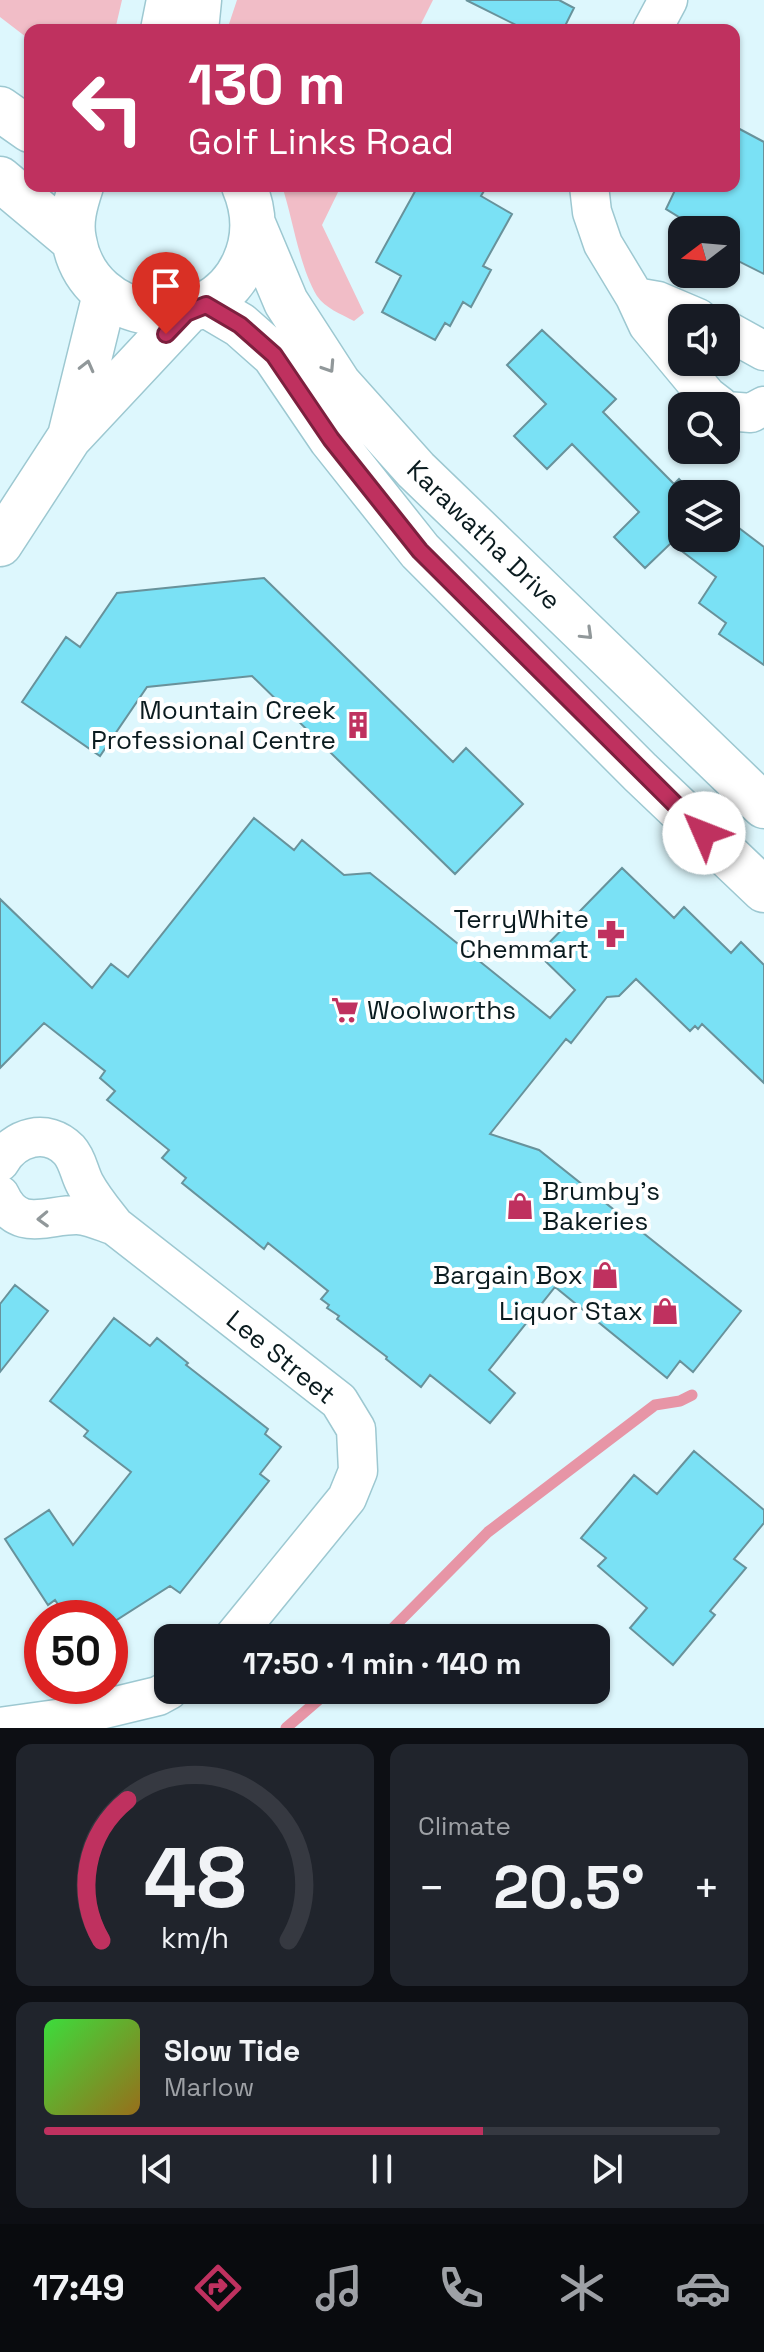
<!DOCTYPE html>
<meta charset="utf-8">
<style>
body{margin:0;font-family:"Space Grotesk",sans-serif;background:#20242c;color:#f1f3f6;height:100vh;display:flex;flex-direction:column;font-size:30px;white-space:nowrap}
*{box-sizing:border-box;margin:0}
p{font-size:26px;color:#9ea1a6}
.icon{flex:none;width:44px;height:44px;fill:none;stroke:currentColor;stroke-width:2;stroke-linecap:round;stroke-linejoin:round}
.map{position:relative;height:1728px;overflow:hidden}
.sheet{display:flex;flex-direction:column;gap:16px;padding:16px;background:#0d0f14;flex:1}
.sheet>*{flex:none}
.banner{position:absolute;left:24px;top:24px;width:716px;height:168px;border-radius:16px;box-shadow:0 2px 6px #0004;background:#bf315f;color:#fff;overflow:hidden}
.needle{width:52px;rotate:254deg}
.fabs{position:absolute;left:668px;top:216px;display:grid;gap:16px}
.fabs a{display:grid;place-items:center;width:72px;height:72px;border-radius:16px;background:#171b24;box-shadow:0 2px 6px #0004;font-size:40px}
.speed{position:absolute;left:24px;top:1600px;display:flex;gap:16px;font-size:40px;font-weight:700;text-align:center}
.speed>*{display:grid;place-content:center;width:104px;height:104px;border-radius:50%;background:#171b24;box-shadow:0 2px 6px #0004;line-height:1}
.speed .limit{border:12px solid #d22;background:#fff;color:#111}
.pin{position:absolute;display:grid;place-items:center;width:68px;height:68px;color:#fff;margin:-82px -34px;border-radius:50% 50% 50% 0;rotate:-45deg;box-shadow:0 0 8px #0007}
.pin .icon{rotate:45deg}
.me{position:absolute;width:88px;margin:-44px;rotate:314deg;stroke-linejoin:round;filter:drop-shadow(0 0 6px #0008)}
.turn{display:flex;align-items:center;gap:28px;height:168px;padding:0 32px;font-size:36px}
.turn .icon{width:104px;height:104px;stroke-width:2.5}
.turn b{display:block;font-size:56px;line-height:68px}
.big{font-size:60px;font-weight:700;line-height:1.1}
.sheet .card{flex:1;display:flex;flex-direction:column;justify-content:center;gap:12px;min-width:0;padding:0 28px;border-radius:16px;background:#20242c}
.sheet .dial{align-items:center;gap:0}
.dial svg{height:208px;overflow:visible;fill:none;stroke:#363941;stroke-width:7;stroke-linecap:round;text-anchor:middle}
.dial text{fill:#f1f3f6;stroke:none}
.song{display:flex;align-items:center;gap:24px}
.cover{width:96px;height:96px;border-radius:12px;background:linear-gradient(135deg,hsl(120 70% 55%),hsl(40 70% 35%))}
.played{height:8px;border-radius:4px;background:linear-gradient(90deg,#bf315f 65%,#363941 65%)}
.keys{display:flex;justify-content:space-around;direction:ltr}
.heat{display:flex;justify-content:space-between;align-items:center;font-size:44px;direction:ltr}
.sheet .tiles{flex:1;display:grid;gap:16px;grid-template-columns:1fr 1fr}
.card:last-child{grid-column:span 2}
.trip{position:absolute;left:154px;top:1624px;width:456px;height:80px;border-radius:16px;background:#171b24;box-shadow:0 2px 6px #0004;font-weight:700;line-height:80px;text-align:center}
.dock{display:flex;height:128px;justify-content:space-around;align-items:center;background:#090b0e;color:#9ea1a6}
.dock .icon{width:56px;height:56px}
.dock .on{color:#bf315f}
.dock b{font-size:36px;color:#f1f3f6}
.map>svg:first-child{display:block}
.green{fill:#f1bdc7}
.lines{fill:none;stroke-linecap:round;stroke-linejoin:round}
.stream{stroke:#e795a6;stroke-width:11}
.building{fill:#7ae1f5;stroke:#68929b;stroke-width:2}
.minor-casing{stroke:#9dc8d1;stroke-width:41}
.tertiary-casing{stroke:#9dc8d1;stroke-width:47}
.secondary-casing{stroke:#9dc8d1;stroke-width:47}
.minor{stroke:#fff;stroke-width:38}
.tertiary{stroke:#fff;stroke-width:44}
.secondary{stroke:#fff;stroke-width:44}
.oneway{stroke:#91989a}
.route-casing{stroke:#7c203e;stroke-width:20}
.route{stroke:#bf315f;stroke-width:14}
.labels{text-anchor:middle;stroke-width:8;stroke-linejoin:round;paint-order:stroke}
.street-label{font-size:26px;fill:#0a1b1f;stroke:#fff}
.poi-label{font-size:26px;fill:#0a1b1f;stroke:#fff;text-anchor:end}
</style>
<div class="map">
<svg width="764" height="1728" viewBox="0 0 764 1728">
<rect width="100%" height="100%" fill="#ddf7fd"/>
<path class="green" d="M0,0H122L115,30H30V40L0,17Z
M237,0H433L418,30H227Z
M282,186H341L322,225L364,313L354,321C341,314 325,308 317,296C299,266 293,219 282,186Z"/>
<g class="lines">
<path class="stream" d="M383,1638L488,1532L655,1405L680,1401L692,1395
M286,1728L330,1690"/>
</g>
<path class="building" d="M466,0H559L574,8L563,30H526Z
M734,126L764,142V274L726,255V230H700L666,209L677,186H734Z
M418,186H487L481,196L512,214L483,266L491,270L471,307L463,302L450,326L445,323L435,340L382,312L401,276L376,262Z
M542,330L616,399L603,412L674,484L679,479L693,494H682V538H726V527L731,532L735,525L764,547V665L719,634L726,623L699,603L716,577L671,543L645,568L614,537L639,512L572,444L547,469L514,436L546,404L507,365Z
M264,578L453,762L466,748L523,804L455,874L252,676L147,687L100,756L22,702L66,637L80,647L117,593Z
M254,818L294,850L302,840L344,875L370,873L550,1018L575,990L538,954L622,868L674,918L684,907L731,953L741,942L764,965V1083L702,1024L698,1029L695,1026L690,1031L636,979L619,996L607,997L571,1043L566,1039L490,1134L539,1150L741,1311L693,1372L680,1361L667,1378L555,1287L489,1370L515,1393L490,1423L430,1375L421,1387L386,1359L387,1357L337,1319L339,1316L327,1308L329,1305L321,1299L328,1291L268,1243L264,1249L182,1183L186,1178L162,1158L169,1150L107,1100L115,1091L100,1078L105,1071L44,1023L0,1068V899L92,988L111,964L128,977Z
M15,1285L48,1311L0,1372V1304Z
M114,1318L150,1346L157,1338L188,1363L186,1365L268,1429L265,1434L281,1447L260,1474L269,1481L180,1593L170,1586L115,1621L113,1617L67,1618L55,1600L48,1605L5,1539L49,1510L73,1545L131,1472L84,1436L88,1431L50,1401Z
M694,1451L764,1510V1523L734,1559L746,1568L710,1611L715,1615L673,1665L630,1628L647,1608L598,1566L606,1558L581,1538L634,1475L657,1494Z"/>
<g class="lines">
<g class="minor-casing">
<path id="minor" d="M652,30L668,0
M589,186L592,212L603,244L635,297L648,325L707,396L720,406
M635,297L658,301L698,318
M726,330L764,351
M726,411L751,413L764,406
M0,1162C14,1137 47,1127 69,1150C78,1160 79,1173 85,1184C93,1199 105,1213 115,1226C103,1222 91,1216 78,1215C48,1214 18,1234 0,1195
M115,1226L339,1401L356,1429L358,1471L347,1498L233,1638
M0,1727L71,1717L158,1696L169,1690"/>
</g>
<g class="tertiary-casing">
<path id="tertiary" d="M163,30L169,0
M196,30L199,0"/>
</g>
<g class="secondary-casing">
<path id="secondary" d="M0,109L30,130
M0,179L74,241
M81,186C75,204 70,222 74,240C88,325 209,341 244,263C256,237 255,212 244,186
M254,226L286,302L339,384L416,470L764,806
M206,305L240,325L274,355L331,439L420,551L640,772L764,890
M70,436L105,294
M0,544L69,438L186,313"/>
</g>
<use href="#minor" class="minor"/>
<use href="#tertiary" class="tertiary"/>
<use href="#secondary" class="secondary"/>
</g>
<defs><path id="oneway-chevron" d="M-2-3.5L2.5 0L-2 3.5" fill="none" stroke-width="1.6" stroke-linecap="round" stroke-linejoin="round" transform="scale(2)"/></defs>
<g class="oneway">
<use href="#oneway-chevron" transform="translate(87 366) rotate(-76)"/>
<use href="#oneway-chevron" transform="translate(329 367) rotate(57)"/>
<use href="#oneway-chevron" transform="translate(587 634) rotate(44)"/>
<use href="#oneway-chevron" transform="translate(43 1219) rotate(178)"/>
</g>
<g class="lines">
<g class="route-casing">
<path id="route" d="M166,334L186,313L206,305L240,325L274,355L331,439L420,551L704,833"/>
</g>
<use href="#route" class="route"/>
</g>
<defs>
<g id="building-bare" transform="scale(2.16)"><path d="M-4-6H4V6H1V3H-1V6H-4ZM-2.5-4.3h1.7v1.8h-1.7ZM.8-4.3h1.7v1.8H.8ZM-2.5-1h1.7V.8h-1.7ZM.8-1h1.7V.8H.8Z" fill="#bf315f" stroke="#fff" stroke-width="2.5" paint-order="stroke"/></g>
<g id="pharmacy-bare" transform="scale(2.16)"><path d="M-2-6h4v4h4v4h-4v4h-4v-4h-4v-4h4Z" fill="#bf315f" stroke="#fff" stroke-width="2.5" paint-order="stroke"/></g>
<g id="supermarket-bare" transform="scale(2.16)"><path d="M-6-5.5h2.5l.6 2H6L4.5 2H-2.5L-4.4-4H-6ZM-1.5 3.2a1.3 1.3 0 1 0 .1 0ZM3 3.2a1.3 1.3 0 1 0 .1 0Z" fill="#bf315f" stroke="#fff" stroke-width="2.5" paint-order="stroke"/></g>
<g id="shop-bare" transform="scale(2.16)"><path d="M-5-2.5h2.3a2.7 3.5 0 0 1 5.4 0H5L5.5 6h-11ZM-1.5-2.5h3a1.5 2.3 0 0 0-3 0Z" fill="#bf315f" stroke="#fff" stroke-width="2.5" paint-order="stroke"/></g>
</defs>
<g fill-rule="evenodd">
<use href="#building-bare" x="358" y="725"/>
<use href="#pharmacy-bare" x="611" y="934"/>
<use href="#supermarket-bare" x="345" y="1010"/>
<use href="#shop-bare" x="520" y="1206"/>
<use href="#shop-bare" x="605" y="1275"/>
<use href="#shop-bare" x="665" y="1311"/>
</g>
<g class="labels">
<g class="street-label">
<text transform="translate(484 535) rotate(44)" y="9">Karawatha Drive</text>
<text transform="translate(281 1357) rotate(39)" y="9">Lee Street</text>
</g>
<g class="poi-label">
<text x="336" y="719">Mountain Creek<tspan x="336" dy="30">Professional Centre</tspan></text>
<text x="589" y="928">TerryWhite<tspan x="589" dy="30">Chemmart</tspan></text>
<text x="367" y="1019" text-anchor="start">Woolworths</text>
<text x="542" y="1200" text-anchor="start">Brumby's<tspan x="542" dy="30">Bakeries</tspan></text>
<text x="583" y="1284">Bargain Box</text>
<text x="643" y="1320">Liquor Stax</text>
</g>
</g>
</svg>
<div class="fabs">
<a><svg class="needle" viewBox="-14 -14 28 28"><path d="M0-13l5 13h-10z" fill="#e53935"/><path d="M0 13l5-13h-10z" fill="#9ea1a6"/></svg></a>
<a><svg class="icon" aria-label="sound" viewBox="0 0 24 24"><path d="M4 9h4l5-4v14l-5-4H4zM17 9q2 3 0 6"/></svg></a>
<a><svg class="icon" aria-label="search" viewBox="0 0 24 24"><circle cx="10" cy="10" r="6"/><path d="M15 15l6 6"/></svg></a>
<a><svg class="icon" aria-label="layers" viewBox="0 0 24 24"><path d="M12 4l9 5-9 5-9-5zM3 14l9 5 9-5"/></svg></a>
</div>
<div class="speed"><div class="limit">50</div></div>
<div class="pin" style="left:166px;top:334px;background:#d93025"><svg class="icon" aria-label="arrive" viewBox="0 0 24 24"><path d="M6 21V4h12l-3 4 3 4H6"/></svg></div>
<svg class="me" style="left:704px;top:833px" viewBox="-20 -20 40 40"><circle r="19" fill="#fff"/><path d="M0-13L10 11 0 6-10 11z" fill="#bf315f"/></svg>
<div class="trip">17:50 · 1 min · 140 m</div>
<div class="banner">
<div class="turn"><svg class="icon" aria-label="left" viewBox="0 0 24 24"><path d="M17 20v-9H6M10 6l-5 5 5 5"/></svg><div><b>130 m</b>Golf Links Road</div></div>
</div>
</div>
<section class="sheet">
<div class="tiles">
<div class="card dial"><svg viewBox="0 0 100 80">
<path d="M14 69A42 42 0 1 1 86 69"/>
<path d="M14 69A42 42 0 0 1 24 15" stroke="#bf315f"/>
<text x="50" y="56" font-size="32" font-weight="700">48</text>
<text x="50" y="72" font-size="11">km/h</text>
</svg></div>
<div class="card"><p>Climate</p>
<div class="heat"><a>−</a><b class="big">20.5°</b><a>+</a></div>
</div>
<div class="card">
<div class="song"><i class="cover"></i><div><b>Slow Tide</b><p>Marlow</p></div></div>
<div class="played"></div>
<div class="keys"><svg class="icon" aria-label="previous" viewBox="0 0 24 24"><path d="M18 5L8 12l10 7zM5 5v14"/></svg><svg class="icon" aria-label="pause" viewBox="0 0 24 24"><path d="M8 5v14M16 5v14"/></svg><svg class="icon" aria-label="next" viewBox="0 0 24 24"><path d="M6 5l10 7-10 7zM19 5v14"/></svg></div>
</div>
</div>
</section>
<nav class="dock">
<b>17:49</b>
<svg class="icon on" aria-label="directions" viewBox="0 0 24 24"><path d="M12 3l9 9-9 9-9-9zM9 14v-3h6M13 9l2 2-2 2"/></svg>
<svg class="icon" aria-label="music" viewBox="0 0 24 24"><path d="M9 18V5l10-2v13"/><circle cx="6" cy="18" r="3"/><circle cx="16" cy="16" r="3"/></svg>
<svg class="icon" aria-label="phone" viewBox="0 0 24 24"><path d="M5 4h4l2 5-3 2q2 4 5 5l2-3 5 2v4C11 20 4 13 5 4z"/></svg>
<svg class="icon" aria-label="climate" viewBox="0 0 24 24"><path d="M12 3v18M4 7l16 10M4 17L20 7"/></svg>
<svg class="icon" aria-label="car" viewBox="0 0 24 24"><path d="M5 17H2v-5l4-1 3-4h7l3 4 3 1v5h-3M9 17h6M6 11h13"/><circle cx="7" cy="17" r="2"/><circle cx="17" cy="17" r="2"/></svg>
</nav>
